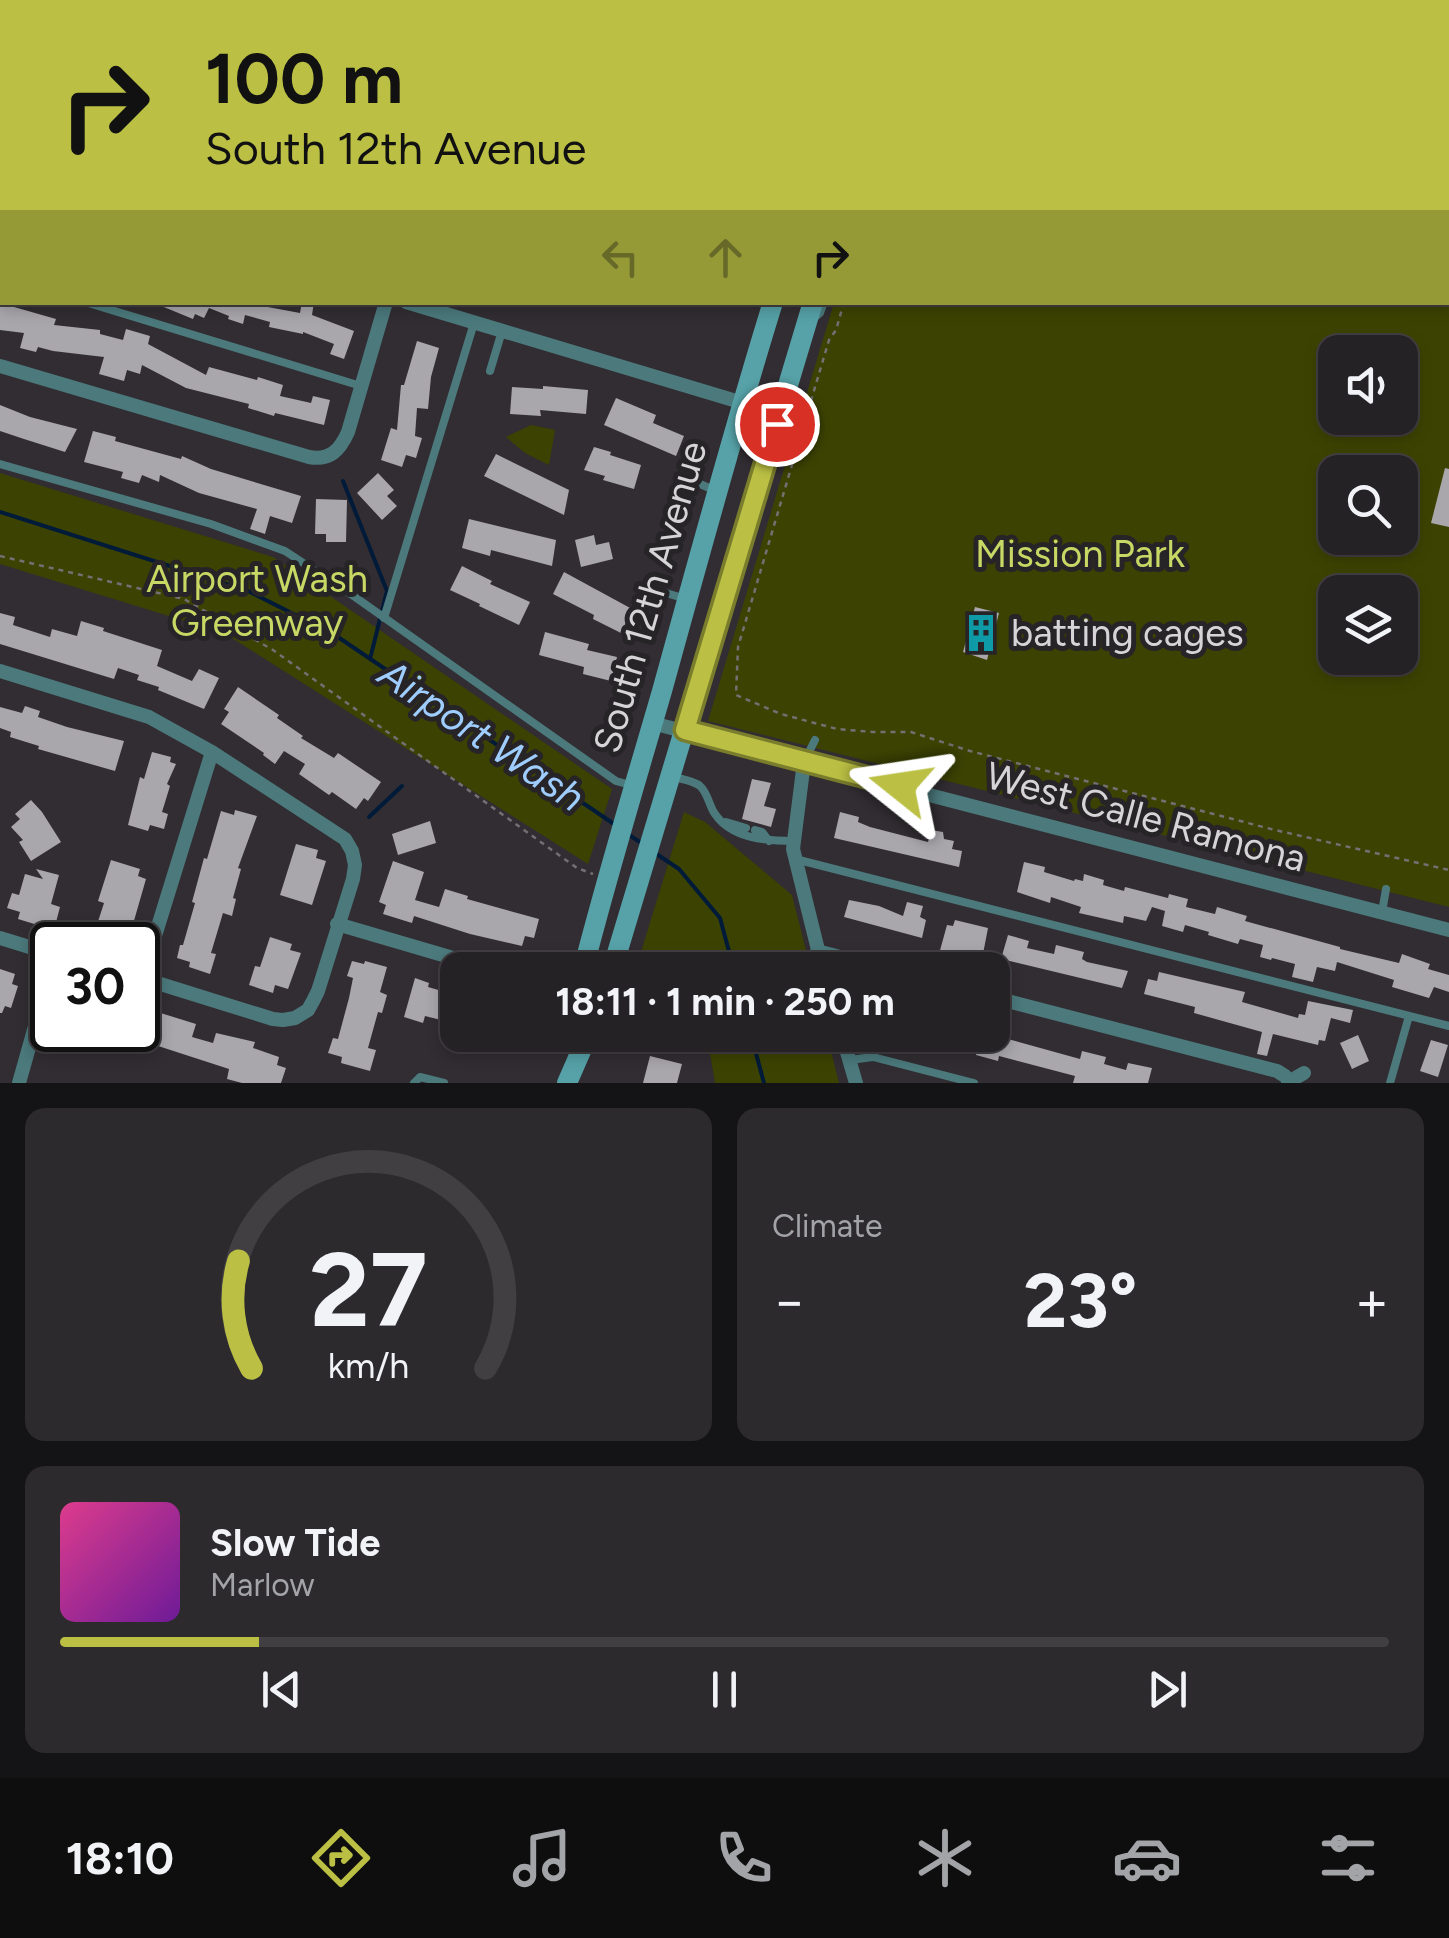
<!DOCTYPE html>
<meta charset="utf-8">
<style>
body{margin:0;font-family:Figtree,sans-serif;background:#2d2a2e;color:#f1f3f6;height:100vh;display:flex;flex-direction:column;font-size:38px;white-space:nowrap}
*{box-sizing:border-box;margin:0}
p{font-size:32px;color:#a3a4a7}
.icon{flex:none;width:55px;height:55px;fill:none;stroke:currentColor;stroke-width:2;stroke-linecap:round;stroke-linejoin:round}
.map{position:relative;height:1083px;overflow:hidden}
.drawer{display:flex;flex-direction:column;gap:25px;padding:25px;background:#141315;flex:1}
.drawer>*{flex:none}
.guide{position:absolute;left:0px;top:0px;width:1450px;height:305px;box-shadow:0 5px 15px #0003,0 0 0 2px #423f43;background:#bbc044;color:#111;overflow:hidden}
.tools{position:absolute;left:1318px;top:335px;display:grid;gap:20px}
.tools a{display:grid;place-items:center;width:100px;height:100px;border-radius:20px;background:#252226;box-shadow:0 5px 15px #0003,0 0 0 2px #423f43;font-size:50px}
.speed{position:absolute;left:30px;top:922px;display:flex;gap:20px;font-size:50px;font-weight:700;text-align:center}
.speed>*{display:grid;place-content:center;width:130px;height:130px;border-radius:50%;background:#252226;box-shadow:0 5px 15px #0003,0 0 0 2px #423f43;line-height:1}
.speed .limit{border:5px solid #111;border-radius:15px;background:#fff;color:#111}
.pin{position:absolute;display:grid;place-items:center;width:85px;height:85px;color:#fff;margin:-42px;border:5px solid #fff;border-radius:50%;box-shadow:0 2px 10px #0007}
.me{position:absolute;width:110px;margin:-55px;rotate:285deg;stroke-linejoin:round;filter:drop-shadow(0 0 8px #0008)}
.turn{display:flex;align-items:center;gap:35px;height:210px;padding:0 40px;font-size:45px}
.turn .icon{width:130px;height:130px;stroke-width:2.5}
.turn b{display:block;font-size:70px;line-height:85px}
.lanes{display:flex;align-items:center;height:95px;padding:0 40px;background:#0003;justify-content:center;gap:50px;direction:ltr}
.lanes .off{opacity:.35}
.big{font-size:75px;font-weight:700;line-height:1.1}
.drawer .card{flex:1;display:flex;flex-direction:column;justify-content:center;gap:15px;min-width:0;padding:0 35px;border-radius:20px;background:#2d2a2e}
.drawer .dial{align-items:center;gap:0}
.dial svg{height:260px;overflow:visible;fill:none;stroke:#423f43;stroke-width:7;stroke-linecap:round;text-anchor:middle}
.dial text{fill:#f1f3f6;stroke:none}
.song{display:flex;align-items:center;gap:30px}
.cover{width:120px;height:120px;border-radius:15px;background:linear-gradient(135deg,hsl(330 70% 55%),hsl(280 70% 35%))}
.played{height:10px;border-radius:5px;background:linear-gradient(90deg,#bbc044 15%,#423f43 15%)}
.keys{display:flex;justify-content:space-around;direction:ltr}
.heat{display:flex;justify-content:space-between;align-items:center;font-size:55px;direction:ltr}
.drawer .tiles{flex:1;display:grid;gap:25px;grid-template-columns:1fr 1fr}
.card:last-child{grid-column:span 2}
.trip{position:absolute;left:440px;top:952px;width:570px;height:100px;border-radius:20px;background:#252226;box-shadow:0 5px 15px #0003,0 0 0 2px #423f43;font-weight:700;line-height:100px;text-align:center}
.menu{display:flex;height:160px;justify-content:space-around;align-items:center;background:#0f0e0f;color:#a3a4a7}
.menu .icon{width:70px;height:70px}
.menu .active{color:#bbc044}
.menu b{font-size:45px;color:#f1f3f6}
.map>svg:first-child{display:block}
.green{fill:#3c4302;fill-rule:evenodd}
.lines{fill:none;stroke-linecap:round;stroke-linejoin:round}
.stream{stroke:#001b39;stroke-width:4}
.building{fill:#a9a6ac}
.path{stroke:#737074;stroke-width:2.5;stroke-dasharray:5 5;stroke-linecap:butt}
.service{stroke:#4b797c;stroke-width:8}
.minor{stroke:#4b797c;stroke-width:14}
.secondary{stroke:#56a2a8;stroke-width:20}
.route-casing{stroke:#7a7d2c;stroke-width:25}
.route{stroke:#bbc044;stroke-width:18}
.labels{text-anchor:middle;stroke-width:10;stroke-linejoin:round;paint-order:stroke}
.park-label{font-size:38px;fill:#c8d864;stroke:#272428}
.street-label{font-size:38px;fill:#d6d4d7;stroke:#272428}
.poi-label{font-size:38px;fill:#d6d4d7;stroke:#272428;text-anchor:start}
.water-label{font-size:40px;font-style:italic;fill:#9ecdfe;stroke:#272428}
</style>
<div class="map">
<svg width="1449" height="1083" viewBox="0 0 1449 1083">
<rect width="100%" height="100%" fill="#312d32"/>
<path class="green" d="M924,0H1449V907L708,721L834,303L1448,302V2H924ZM1335,352H1400V418H1335ZM1335,472H1400V538H1335ZM1335,592H1400V658H1335Z
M531,425L555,430L549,465L525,453L506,437Z
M0,473L273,557L612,789L588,864L224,633L0,564Z
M684,812L705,822L792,895L811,970H694L641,952Z
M707,1035H827L839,1083H715Z"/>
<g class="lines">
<path class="stream" d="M343,481L387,591L370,659
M0,512L248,591L335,635L614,824
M458,732L473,729
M369,817L402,786
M626,833L643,844
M655,853L679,869L720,918L734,970
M751,1035L764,1083"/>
</g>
<path class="building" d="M258,302L257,305L300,313L302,302H314L312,315L354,331L344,359L330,354L334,344L303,332V334L269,327L270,322L245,315L243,324L228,319L229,316L209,308L204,318L195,314L193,319L154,303Z
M0,303L56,319L54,325L100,330V334L123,340L126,329L150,336L148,344L206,375L209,367L257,380L258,377L283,385L280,396L311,403L313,396L330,400L324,425L275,413L274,416L248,408L249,404L186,388L142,365L140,374L127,370L124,381L99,374L104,357L53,351L38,347L36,352L20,348L24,333L0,330Z
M417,341L439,348L431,377L428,409L417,408L415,436L422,438L416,458L406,455L402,467L381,460L391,428L397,430L401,385H404Z
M543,386L588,390L586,414L540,410L541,416L510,414L512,387L543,389Z
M616,398L656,415L653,423L684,436L676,456L604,425Z
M0,405L30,417L77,429L65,452L24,439L0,431Z
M93,431L116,437L115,441L181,459L182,456L211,469L301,496L292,523L270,516L265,534L250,529L257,509L199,493L160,475L159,482L142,475L139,483L121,478L123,472L84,462Z
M594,447L611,452L610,455L641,465L634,489L603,480L605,476L584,470Z
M496,454L569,490L564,515L484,476Z
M1445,468L1449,469V527L1431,523Z
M378,473L394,490L387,496L397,506L382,520L357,493Z
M316,499L347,500L346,542H326V534H315Z
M469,519L556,540L552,566L491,550L490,556L462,548Z
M594,535L596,545L609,542L613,559L581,567L575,540Z
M462,566L492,581L490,584L530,602L519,625L479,606L480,604L450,590Z
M564,572L632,609L621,633L593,619L594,615L553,594Z
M975,607L999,613L987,660L963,652Z
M0,613L15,617L13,625L50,637L52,629L77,636L81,621L104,628L103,631L162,650L157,666L192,681L199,669L219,678L204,709L158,690L159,687L137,680L139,675L118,668L114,679L0,644Z
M545,632L589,644L587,650L617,657L611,681L583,674L584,667L539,655Z
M238,687L279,715L277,718L303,736L301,738L334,758L338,753L381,782L368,801L364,798L356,809L332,792L329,795L299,774L305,764L284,751L275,764L263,755L264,753L221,724L229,712L224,709Z
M25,706L40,711L38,717L67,727L124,741L115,771L38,749L39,746L10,737L11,732L0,728V707L22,713Z
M152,752L171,757L170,762L176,764L167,784L170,786L162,812L168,814L164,829L150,825L148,831L128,825L140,777L144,779Z
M752,779L771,783L764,806L776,809L771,827L742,819Z
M31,800L42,812L61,842L31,861L19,842L23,840L11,827L20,819L15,814Z
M235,810L257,816L238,868L241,869L233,898L236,899L232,916L223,913L211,953L216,954L210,974L189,967L190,962L177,958L180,945H183L195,903L192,902L204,858L207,859L221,811L234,815Z
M840,812L859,817L858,822L870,827L928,842L931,830L943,832L944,839L954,841L952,849L962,851L959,867L834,838Z
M430,821L436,843L398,855L392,834Z
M296,844L318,850L316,858L326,861L312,905L280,895Z
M111,860L140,869L138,876L146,879L127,945H106L92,940L104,903L98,901Z
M393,861L424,872L415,900L439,907L445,889L468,896L467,899L539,919L534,938L525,936L522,946L470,934L414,916L412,923L383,914L386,905L379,902Z
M1024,862L1045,867L1044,872L1074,881L1075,879L1083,881L1084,874L1104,880L1103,885L1124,891L1125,887L1168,898L1169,894L1188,899L1186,907L1215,914L1217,907L1247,916L1245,921L1340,947V949L1399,963L1402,954L1430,964L1428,969L1449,975V992L1434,987L1429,998L1392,987L1394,980L1337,962L1335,971L1317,967L1313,982L1292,977L1295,964L1272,958L1271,960L1260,957L1263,945L1240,939L1238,944L1208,935L1209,932L1185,925L1183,932L1162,926L1165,911L1152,907L1146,921L1124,916L1123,923L1079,913L1081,907L1051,897L1050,903L1017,892Z
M36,869L59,875L51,904L60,907L54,930L18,919L20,912L7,908L12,893L19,895L25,874L43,879Z
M849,900L879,906L903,916L907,902L923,906L920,917L926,920L922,938L844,917Z
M955,920L988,928L983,954L972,951L970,962L939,954L947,925L953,926Z
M1008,935L1029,941L1027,948L1054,954L1056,945L1084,952L1082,959L1087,962L1128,971L1122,988L1001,959Z
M270,937L292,944L290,950L301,953L288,989L275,985L273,993L249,985L255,966L260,967Z
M352,961L364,964L365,961L387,967L380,992L387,995L382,1013L378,1012L368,1048L376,1050L370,1071L341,1063L342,1057L328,1053L333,1038L338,1039L349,998L353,978L347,976Z
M0,969L15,974L12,984L18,986L11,1008L5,1006L2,1013H0Z
M1159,972L1245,992L1242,1002L1298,1018L1299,1014L1305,1015L1308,1001L1353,1010L1350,1023L1331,1018L1325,1041L1319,1040L1318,1045L1273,1034L1267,1056L1257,1054L1262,1032L1194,1013L1195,1007L1144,994L1148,979L1157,981Z
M415,978L429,983L428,987L456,995L454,1001L458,1002V1007L453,1023L425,1016L423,1023L404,1017Z
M138,1006L196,1024L192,1037L213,1043L216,1033L255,1042L253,1048L279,1057L277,1065L286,1068L281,1083H242L227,1079L229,1069L115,1032V1030H138Z
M937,1035H994L1080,1059L1082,1051L1106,1057L1104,1064L1126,1070L1128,1063L1152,1068L1148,1083H1073L1075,1076L999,1056L998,1061L976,1055L977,1050L936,1039Z
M1358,1035L1369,1061L1352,1069L1340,1043Z
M1431,1040L1448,1045L1438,1077L1420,1071Z
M650,1056L682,1064L677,1083H643Z"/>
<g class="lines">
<path class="path" d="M1435,0L1449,1
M943,2L944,0
M844,302L836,330L829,340L738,647L736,695L781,714L837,729L873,732H911L970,751L1275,830L1449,870
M0,556L184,599L273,650L577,868L593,874"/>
<path class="service" d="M78,2L79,0
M0,278L2,279
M85,302L361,386
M814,318L820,313L824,302
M490,371L502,331
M0,464L211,524L285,551L355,597L616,781L634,786
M686,478L714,490
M652,589L683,598
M384,618L474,323
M804,762L815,740
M670,776C679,779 693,780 700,786C708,793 709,806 715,814C732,839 767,841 794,841
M726,822L746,828
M755,830L762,832L769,841
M795,859L1449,1026
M1382,912L1386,889
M850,1060L873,1057L974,1083
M414,1083L420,1077L444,1083
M1390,1083L1409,1016"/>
<path class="minor" d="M164,2L165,0
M361,2L362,0
M0,179L2,180
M406,302L780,414
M0,366L309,457C330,461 340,450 348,432L386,302
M0,671L149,717L212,752L345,839L352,851L355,865L353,879L318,991L313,1001L308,1010L295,1018L283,1020L273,1019L138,977
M652,723L1449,930
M804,762L793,849L823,970
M337,924L494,970
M0,938L52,954
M817,951L890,970
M142,978L212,752
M992,997L1277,1071L1285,1076L1290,1083
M842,1035L856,1083
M1290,1081L1304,1073
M19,1083L52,966"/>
<path class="secondary" d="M863,2L864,0
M904,2V0
M583,970C607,876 635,784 662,691C698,561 733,431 773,302
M612,970L813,302
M567,1083L588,1035"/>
</g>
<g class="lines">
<g class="route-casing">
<path id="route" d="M777,424L685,730L900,786"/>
</g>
<use href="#route" class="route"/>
</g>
<defs>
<g id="building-bare" transform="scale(3)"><path d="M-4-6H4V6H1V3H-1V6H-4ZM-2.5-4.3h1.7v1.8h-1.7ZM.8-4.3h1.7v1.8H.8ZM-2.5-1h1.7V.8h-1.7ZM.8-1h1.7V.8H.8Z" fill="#0f9aa8" stroke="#272428" stroke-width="2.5" paint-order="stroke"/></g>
</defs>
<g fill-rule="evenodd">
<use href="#building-bare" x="981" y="633"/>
</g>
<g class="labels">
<g class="park-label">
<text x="1080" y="567">Mission Park</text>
<text x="257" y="592">Airport Wash<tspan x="257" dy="44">Greenway</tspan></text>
</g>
<g class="street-label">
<text transform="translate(650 597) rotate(-74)" y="13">South 12th Avenue</text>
<text transform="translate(1146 817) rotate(15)" y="13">West Calle Ramona</text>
</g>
<g class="poi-label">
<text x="1011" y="646">batting cages</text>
</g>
<g class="water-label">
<text transform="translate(482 735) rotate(34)" y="14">Airport Wash</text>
</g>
</g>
</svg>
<div class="tools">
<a><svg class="icon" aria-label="sound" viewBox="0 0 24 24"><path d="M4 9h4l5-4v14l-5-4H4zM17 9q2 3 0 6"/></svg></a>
<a><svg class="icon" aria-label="search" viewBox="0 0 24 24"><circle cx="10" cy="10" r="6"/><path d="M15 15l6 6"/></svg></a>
<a><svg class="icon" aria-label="layers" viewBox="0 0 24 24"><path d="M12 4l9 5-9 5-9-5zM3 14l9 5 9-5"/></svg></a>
</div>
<div class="speed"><div class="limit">30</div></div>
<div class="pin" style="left:777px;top:424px;background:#d93025"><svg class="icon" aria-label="arrive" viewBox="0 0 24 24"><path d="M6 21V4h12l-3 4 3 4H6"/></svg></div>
<svg class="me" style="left:900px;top:786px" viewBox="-20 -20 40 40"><path d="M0-17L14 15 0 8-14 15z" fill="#bbc044" stroke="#fff" stroke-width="4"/></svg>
<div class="trip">18:11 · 1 min · 250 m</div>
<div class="guide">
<div class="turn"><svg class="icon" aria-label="right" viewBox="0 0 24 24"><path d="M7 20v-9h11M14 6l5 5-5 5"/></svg><div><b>100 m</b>South 12th Avenue</div></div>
<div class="lanes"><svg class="icon off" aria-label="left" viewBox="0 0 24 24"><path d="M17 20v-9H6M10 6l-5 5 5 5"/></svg><svg class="icon off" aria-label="ahead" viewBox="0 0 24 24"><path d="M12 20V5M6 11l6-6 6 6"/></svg><svg class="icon" aria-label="right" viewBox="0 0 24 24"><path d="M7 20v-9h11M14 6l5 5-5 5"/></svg></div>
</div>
</div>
<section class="drawer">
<div class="tiles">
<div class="card dial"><svg viewBox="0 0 100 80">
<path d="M14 69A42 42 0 1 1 86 69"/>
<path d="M14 69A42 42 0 0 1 10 36" stroke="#bbc044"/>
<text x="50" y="56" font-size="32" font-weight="700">27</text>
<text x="50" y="72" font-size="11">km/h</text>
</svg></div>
<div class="card"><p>Climate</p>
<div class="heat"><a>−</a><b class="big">23°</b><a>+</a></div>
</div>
<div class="card">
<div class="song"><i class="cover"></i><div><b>Slow Tide</b><p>Marlow</p></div></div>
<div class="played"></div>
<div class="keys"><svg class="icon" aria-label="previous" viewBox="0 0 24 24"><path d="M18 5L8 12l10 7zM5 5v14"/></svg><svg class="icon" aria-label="pause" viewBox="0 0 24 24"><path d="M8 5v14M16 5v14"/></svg><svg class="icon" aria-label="next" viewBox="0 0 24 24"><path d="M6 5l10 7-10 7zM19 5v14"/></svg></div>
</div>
</div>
</section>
<nav class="menu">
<b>18:10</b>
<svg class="icon active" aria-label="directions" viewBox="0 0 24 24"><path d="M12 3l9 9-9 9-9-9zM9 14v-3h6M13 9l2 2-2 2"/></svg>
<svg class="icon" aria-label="music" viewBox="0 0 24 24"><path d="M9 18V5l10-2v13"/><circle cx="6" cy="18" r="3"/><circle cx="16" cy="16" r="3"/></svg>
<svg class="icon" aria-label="phone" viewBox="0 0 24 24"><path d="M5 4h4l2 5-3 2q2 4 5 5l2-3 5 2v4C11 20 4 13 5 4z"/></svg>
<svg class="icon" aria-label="climate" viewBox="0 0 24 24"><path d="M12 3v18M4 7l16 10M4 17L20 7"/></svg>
<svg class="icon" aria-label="car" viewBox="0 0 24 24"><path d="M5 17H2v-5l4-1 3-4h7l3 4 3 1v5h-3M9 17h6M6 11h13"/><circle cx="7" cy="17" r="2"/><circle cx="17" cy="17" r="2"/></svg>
<svg class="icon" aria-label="filters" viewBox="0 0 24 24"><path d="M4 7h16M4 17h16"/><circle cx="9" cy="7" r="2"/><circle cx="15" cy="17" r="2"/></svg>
</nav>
